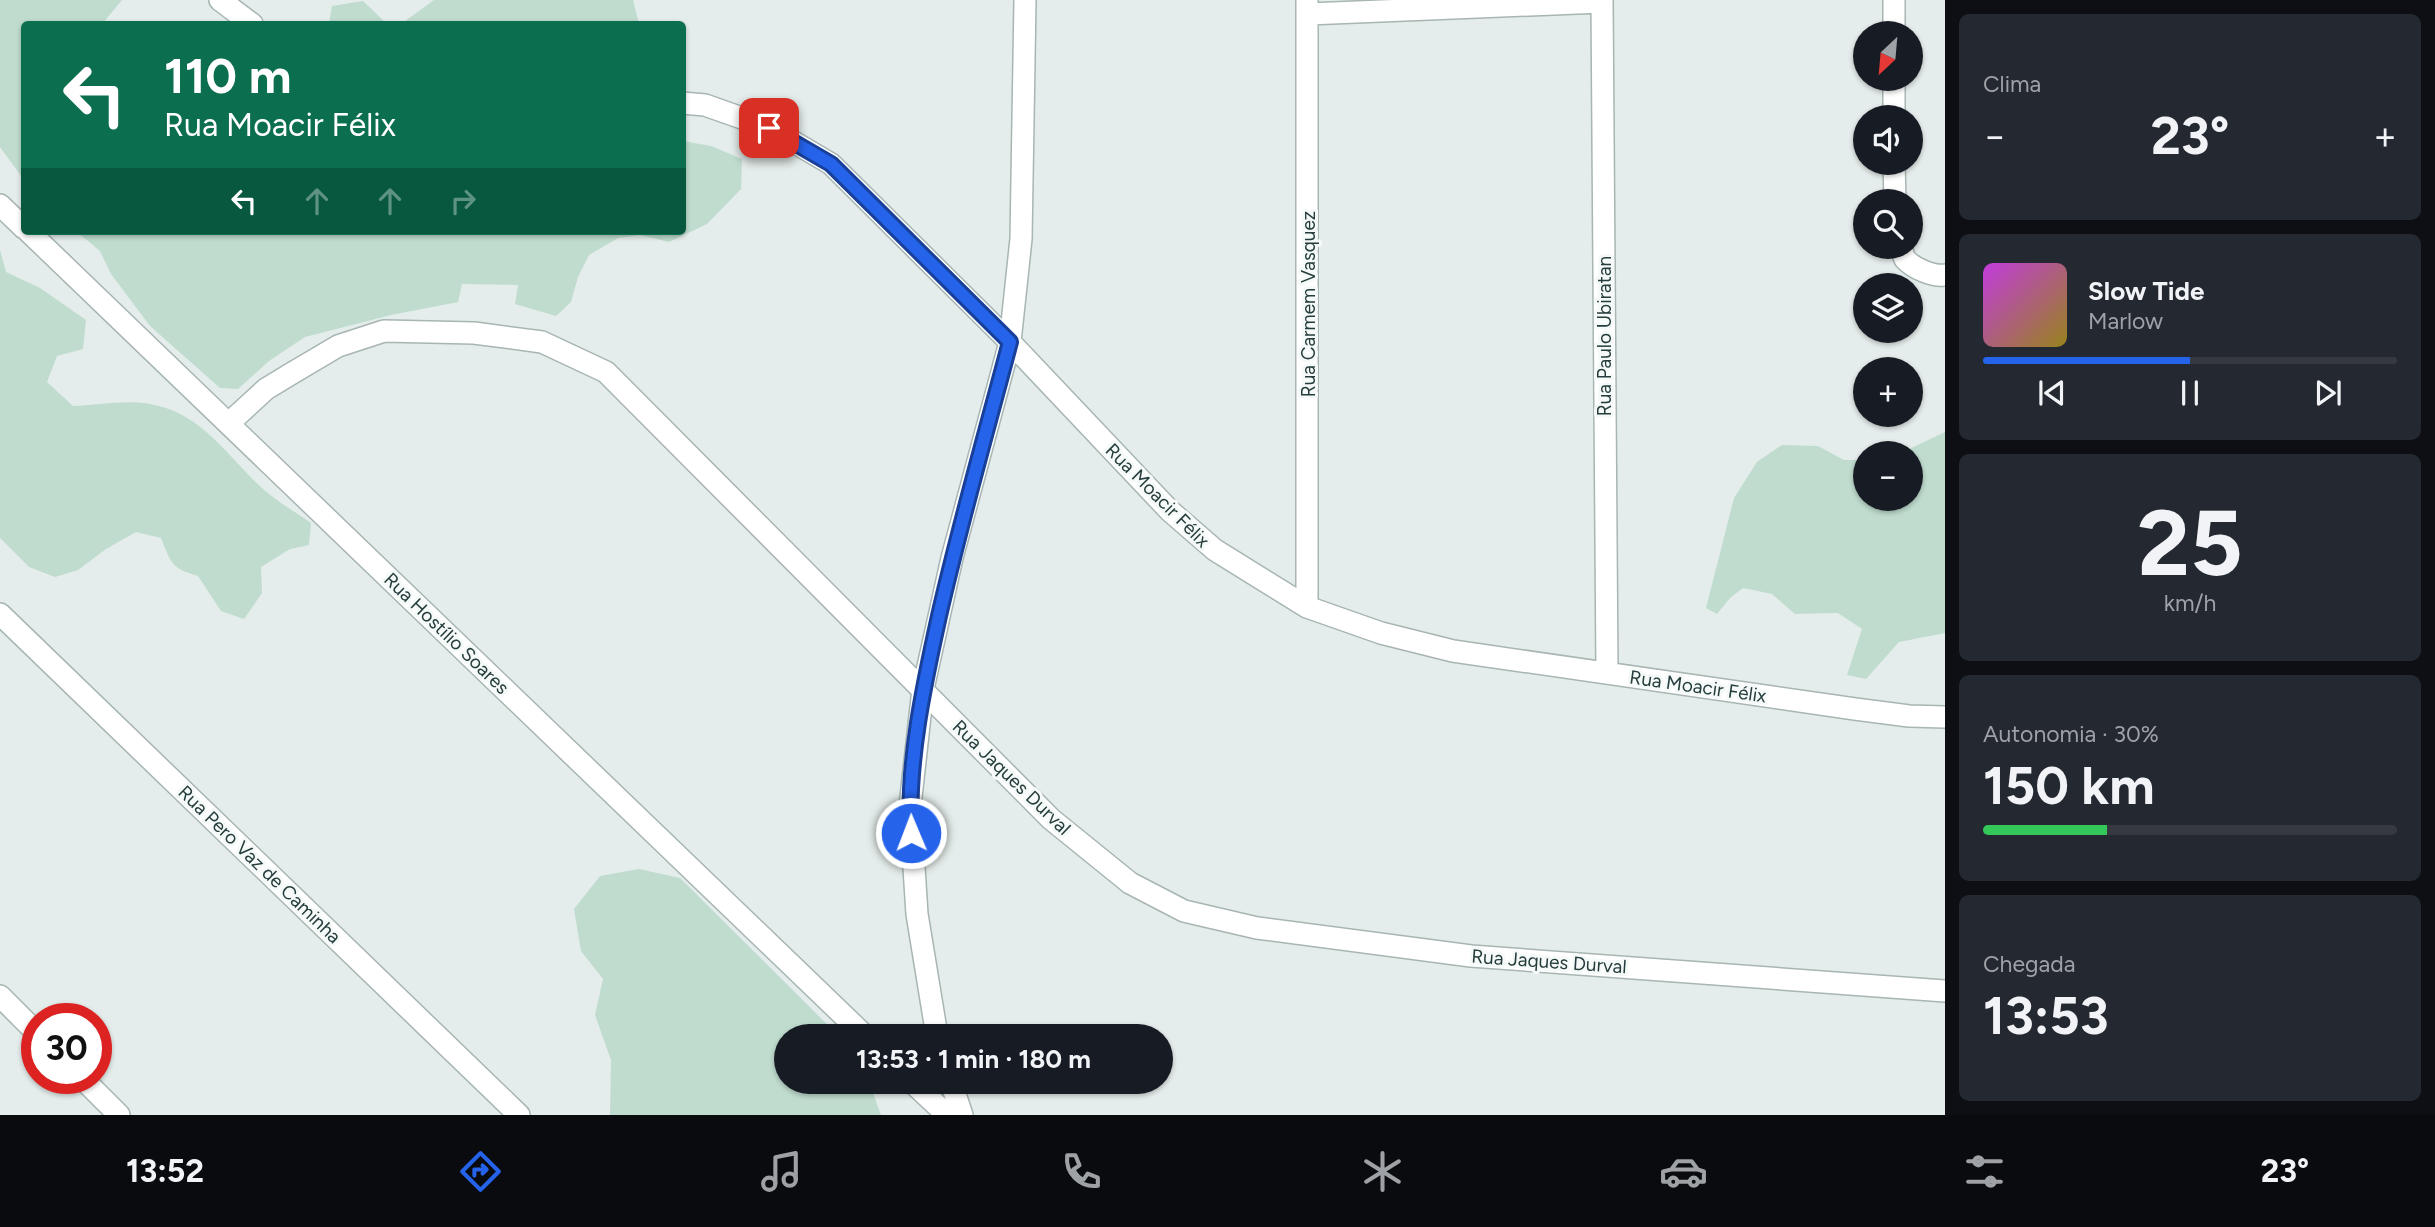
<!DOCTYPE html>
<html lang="pt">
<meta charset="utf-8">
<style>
body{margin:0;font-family:Figtree,sans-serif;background:#242831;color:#f1f3f6;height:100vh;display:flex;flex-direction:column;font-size:26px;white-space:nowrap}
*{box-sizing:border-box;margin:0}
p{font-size:23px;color:#9ea1a6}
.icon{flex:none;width:38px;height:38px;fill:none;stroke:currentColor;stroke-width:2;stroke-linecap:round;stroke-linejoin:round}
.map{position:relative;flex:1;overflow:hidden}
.drawer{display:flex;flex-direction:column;gap:14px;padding:14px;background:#0d0f14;width:490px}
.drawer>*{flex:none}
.hud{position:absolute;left:21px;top:21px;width:665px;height:214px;border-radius:7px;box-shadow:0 2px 5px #0004;background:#0b6e4f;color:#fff;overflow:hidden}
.needle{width:46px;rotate:206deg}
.tools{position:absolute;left:1853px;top:21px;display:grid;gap:14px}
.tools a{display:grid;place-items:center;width:70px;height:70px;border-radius:50%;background:#171b24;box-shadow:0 2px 5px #0004;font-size:35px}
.speed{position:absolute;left:21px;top:1003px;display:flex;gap:14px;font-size:35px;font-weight:700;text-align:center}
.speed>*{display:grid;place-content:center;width:91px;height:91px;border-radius:50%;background:#171b24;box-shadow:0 2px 5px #0004;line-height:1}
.speed .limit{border:10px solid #d22;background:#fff;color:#111}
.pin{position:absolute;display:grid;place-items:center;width:60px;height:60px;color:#fff;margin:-30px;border-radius:14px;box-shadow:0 4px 10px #0006}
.me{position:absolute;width:77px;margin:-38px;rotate:359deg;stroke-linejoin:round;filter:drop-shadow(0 0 5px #0008)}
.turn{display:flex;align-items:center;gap:24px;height:147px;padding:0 28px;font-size:32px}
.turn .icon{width:91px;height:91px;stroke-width:2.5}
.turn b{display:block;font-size:49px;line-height:60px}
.lanes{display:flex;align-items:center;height:66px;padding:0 28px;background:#0003;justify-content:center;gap:35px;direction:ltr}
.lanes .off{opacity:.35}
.big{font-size:52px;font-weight:700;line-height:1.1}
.drawer .widget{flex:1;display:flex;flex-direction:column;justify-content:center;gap:10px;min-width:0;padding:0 24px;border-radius:10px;background:#242831}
.drawer .dial{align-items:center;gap:0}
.dial b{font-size:91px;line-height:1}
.song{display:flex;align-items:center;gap:21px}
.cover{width:84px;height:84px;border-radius:10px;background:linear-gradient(135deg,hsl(290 70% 55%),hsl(50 70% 35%))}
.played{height:7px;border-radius:4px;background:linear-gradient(90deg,#2563eb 50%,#363941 50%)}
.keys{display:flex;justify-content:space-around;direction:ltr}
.heat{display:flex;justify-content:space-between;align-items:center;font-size:38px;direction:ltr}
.charge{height:10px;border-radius:5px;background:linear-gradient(90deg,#34c759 30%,#363941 0)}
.trip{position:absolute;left:774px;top:1024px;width:399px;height:70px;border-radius:35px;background:#171b24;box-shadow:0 2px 5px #0004;font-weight:700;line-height:70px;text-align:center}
.tab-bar{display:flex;height:112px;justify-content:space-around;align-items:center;background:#090b0e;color:#9ea1a6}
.tab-bar .icon{width:49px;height:49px}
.tab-bar .current{color:#2563eb}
.tab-bar b{font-size:32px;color:#f1f3f6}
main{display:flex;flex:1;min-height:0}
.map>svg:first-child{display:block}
.green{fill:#bfdcce}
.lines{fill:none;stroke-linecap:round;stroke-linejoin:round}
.street-casing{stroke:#a7b5b3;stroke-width:24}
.street{stroke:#fff;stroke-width:21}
.route-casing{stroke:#184099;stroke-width:18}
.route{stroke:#2563eb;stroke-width:12}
.labels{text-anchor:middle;stroke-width:6;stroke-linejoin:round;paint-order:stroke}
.street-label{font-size:19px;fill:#253d3d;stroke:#f5f9f8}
</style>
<main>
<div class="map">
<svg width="1945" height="1115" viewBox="0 0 1945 1115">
<rect width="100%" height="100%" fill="#e4edeb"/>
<path class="green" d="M0,0H122L102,24H24V180L0,147Z
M434,0H633L639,24H401Z
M363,1L387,24H329L332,6Z
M683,141L711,146L742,159L741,189L707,224L669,242L640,235L618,238L589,255L578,277L571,302L556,316L515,304L518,285L462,284L458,302L391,315L305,337L269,361L238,389L220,388L150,326L111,274L100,251L76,231H682Z
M0,250L6,272L40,288L86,320L83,349L57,356L47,382L73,406C101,405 132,398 159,406C204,417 230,459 263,489C277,501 295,512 311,523L309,545L290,549L261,567L262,593L244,619L221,611L198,576C171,568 171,563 161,538L136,532L106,549L78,570L55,577L29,567L0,538Z
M1945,432V633L1899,642L1866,679L1847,675L1862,629L1838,613L1795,614L1772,594L1743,588L1730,598L1717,614L1706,608L1734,498L1757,462L1782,445L1818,446L1844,460H1865L1866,499H1911V453H1901Z
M639,869L680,878L839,1036H786V1082H869L881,1115H610L611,1060L595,1015L603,979L581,951L574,909L600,876Z"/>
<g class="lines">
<g class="street-casing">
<path id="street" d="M220,0L252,24
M1307,0V607
M1602,0L1607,673
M1894,0V33
M1308,14L1602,2
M1894,79V117
M682,103L705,105L770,128L831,164L1010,342L1170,511L1215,550L1307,607L1381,633L1453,651L1855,709L1909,716L1945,717
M1894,163L1895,201
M0,205L24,228
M28,231L865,1036
M1901,247C1902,249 1903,256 1905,259C1913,268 1933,277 1945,275
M229,423L266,389L294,372L338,346L384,331L474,333L542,342L606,372L1051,819L1130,883L1184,911L1257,928L1471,956L1945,991
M0,614L519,1115
M0,996L37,1033
M937,1036L917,914L910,806L923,689L952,558L1010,342L1021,239L1025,0
M82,1078L119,1115
M912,1082L947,1115
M951,1082L962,1115"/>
</g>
<use href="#street" class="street"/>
</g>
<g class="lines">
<g class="route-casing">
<path id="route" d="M769,128L831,164L1010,342C986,433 960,524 939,616C924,684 907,763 911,833"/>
</g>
<use href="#route" class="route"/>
</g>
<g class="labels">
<g class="street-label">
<text transform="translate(1308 304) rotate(-90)" y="7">Rua Carmem Vasquez</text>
<text transform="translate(1604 336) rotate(-90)" y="7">Rua Paulo Ubiratan</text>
<text transform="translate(1158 495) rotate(45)" y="7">Rua Moacir Félix</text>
<text transform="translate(447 633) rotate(44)" y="7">Rua Hostílio Soares</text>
<text transform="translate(1698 686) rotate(8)" y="7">Rua Moacir Félix</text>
<text transform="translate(1012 777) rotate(44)" y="7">Rua Jaques Durval</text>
<text transform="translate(260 864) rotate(44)" y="7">Rua Pero Vaz de Caminha</text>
<text transform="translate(1549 961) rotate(4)" y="7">Rua Jaques Durval</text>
</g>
</g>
</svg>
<div class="tools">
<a><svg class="needle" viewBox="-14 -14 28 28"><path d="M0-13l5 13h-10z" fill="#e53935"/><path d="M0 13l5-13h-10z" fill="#9ea1a6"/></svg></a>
<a><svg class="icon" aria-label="sound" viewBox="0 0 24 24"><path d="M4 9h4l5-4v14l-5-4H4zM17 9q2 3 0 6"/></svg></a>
<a><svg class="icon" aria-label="search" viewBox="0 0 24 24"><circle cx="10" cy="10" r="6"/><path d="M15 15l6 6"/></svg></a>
<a><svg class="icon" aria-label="layers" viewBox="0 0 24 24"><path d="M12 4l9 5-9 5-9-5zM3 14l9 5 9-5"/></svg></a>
<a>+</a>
<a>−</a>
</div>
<div class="speed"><div class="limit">30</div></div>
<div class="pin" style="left:769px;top:128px;background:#d93025"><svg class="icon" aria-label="arrive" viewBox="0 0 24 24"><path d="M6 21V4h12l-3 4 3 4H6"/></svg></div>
<svg class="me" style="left:911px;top:833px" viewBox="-20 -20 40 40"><circle r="17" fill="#2563eb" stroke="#fff" stroke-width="3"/><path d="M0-11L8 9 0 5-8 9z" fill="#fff"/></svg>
<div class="trip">13:53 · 1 min · 180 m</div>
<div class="hud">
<div class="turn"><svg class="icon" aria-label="left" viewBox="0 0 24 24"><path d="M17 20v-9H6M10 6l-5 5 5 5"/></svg><div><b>110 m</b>Rua Moacir Félix</div></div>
<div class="lanes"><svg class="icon" aria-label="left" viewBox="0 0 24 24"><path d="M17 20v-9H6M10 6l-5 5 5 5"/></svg><svg class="icon off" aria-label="ahead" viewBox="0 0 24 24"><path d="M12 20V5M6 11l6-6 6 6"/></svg><svg class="icon off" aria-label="ahead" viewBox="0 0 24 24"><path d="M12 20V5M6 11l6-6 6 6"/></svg><svg class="icon off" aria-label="right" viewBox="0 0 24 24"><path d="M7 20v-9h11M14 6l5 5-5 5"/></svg></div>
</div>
</div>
<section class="drawer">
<div class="widget"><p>Clima</p>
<div class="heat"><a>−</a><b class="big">23°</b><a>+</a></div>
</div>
<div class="widget">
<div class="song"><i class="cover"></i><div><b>Slow Tide</b><p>Marlow</p></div></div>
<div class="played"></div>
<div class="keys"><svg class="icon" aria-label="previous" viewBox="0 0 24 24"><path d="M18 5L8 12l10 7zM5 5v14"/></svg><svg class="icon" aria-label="pause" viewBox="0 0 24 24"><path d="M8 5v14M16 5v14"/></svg><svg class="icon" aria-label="next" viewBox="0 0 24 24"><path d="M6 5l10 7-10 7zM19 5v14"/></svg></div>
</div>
<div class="widget dial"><b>25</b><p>km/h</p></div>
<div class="widget"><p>Autonomia · 30%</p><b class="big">150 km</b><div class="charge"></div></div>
<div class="widget"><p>Chegada</p><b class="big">13:53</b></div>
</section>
</main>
<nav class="tab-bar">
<b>13:52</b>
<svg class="icon current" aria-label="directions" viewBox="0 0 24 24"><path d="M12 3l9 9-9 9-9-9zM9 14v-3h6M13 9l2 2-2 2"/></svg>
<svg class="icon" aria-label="music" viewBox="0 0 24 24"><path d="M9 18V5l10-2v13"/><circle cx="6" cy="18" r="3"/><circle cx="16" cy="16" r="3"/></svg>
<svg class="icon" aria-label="phone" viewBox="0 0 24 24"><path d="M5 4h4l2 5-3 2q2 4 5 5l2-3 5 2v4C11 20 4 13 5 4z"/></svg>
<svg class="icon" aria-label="climate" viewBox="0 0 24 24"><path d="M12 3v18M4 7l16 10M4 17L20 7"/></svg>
<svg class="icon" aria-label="car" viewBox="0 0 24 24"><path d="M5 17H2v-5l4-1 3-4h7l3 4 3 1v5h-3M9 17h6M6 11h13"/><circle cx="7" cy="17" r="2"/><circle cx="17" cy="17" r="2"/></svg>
<svg class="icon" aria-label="filters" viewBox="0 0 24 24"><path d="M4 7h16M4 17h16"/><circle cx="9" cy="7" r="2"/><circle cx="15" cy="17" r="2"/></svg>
<b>23°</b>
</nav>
